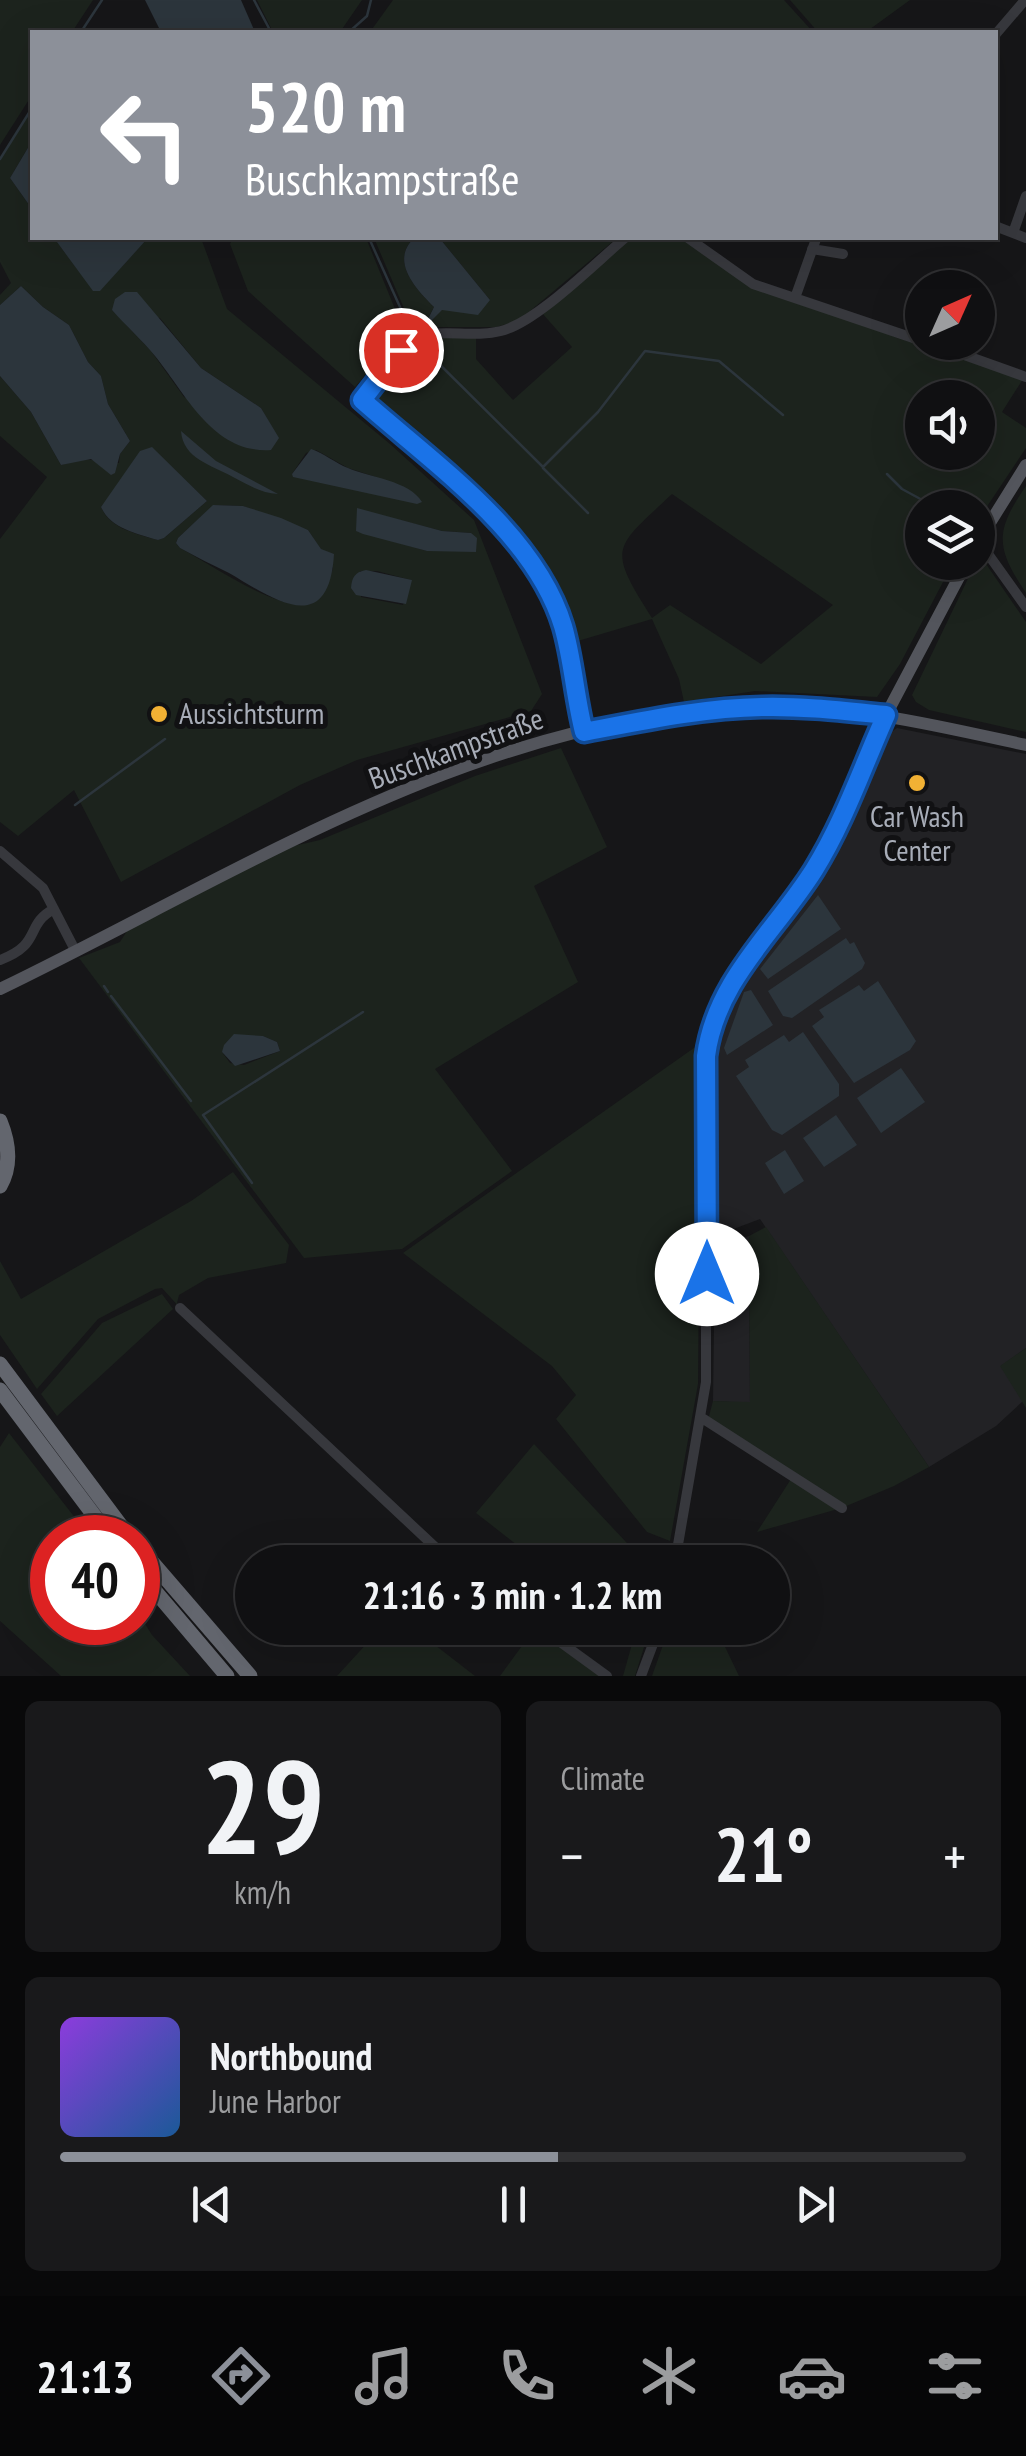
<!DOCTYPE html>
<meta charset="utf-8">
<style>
body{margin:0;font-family:"PT Sans Narrow",sans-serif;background:#19191b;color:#f1f3f6;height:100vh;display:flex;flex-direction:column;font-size:38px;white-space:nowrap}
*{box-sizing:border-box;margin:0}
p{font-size:32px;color:#9c9d9f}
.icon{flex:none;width:55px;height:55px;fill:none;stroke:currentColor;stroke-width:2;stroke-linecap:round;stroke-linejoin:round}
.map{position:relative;height:1676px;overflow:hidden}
.sheet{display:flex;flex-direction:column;gap:25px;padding:25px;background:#09090a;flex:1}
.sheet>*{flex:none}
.guide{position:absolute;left:30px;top:30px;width:968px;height:210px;border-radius:0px;box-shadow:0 10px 40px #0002,0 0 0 2px #303032;background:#8c9099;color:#fff;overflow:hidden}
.needle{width:65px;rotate:45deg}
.fabs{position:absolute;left:905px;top:270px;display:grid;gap:20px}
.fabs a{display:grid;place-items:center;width:90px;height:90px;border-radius:50%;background:#101012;box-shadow:0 10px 40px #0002,0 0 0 2px #303032;font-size:50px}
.speed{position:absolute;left:30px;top:1515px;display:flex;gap:20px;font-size:50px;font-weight:700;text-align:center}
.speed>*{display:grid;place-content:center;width:130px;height:130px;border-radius:50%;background:#101012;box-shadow:0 10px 40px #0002,0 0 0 2px #303032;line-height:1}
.speed .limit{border:15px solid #d22;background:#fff;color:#111}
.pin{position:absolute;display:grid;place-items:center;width:85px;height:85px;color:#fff;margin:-42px;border:5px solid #fff;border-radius:50%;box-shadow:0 2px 10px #0007}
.me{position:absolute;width:110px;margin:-55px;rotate:0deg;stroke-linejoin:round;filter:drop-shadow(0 0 8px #0008)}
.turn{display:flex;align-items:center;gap:35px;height:210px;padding:0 50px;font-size:45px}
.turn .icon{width:130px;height:130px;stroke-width:2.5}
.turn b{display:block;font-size:70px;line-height:85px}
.big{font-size:75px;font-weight:800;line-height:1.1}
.sheet .tile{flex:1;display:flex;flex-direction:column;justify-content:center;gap:15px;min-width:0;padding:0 35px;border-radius:15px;background:#19191b}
.sheet .dial{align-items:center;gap:0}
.dial b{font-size:130px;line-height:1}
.song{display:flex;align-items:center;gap:30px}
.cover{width:120px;height:120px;border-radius:15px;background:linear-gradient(135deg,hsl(270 70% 55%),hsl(210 70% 35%))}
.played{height:10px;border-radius:5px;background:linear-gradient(90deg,#8c9099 55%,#303032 55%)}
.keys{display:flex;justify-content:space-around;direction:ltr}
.heat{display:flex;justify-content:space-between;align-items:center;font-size:55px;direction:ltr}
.sheet .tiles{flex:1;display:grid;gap:25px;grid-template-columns:1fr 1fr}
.tile:last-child{grid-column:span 2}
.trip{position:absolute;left:235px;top:1545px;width:555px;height:100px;border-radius:50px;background:#101012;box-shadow:0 10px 40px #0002,0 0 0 2px #303032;font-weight:800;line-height:100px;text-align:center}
.dock{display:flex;height:160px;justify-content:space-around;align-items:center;background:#060607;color:#9c9d9f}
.dock .icon{width:70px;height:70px}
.dock .current{color:#8c9099}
.dock b{font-size:45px;color:#f1f3f6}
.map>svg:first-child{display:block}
.built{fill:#222225}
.green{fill:#1c231d;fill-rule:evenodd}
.water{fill:#2c353c}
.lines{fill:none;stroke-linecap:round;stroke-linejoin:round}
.stream{stroke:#2c353c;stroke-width:2.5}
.minor{stroke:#37383d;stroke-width:10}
.major{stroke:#53555c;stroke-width:12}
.highway{stroke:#63666e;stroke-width:15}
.route-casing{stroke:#114b97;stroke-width:25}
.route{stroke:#1a73e8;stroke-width:18}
.poi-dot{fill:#f2b134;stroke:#111113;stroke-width:4}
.labels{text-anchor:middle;stroke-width:10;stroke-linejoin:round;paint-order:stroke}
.poi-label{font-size:30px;fill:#a8adb8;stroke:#111113;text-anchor:start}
.street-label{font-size:30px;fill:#a8adb8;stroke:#111113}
</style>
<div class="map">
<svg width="1026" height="1676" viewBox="0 0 1026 1676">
<rect width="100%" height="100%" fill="#161618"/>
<path class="built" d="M897,728L1026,754V1348L1001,1366L1023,1401L996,1426L929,1467L760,1219L731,1230L715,1223V1053L721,1020L736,987L830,861L891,732Z
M749,1236L750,1403L713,1401L715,1255L731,1242Z"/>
<path class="green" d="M0,0H93L72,32H32V95L0,145Z
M257,0H362L340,32H273Z
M393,0H784L813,32H370Z
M790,0H910L866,32H818Z
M32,110V141L10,178L32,209V238H54L94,291L100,290L148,238H201L227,309L390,444L474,520L542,694L531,711L357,760L300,785L121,882L74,790L18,836L0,822V539L47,477L0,436V376L31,412L61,465L83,459L119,463L120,454L130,441L108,404L101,376L88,362L69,325L43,307L21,286L0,305V295L11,283L0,262V159ZM112,310L160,318L201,368L261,408L278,438L184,397L151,351ZM152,448L207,501L164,538L158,540C137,534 110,529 101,507ZM316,450L348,468L376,477L292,474L306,453ZM214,505L243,506L308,530L333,568C329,580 326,595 314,602C287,618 209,563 180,548L176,543L178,538ZM357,509L442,531L471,533L427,551L357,531ZM360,571H377L411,580L403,605L361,597Z
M233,238H366L404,331L355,387L248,291L230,244Z
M374,238H414C390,261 415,288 434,307L428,318L442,310L490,300L441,240L435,238H617L518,321L496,327H412Z
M631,238H682L752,287L1023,379L1002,412L1026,428V448L978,520V508H922V562L953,563L900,664L877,697L755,691L684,702L679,679L652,619L571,643C547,534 448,470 369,400L421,340L476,335V359L513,400L572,347L542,313ZM922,398H978V452H922ZM672,494L833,605L761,664L670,605L652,618C606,546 614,549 672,494Z
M1026,486V593C996,548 994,532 1026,486Z
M984,561L1026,622V732L929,710L916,702L912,695L975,564Z
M561,748L607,847L534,886L578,982L435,1069L512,1171L402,1249L304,1258L79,958L120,942L127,931L285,848L320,840L475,776ZM263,1036L277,1042L280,1051L244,1065L230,1063L222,1052Z
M701,1043L698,1384L670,1541L647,1532L556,1419L576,1395L552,1366L403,1253Z
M233,1172L289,1245L286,1263L208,1278L179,1295L177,1303L181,1309L162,1288L155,1289L98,1319L37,1389L0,1335V1261L21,1299L191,1201Z
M766,1227L929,1467L894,1486L844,1507L708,1420L713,1401L750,1402L749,1236Z
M162,1294L173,1309L57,1416L41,1394L102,1323Z
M1026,1348V1408L1000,1366Z
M9,1433L90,1537L52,1538V1622H138V1595L151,1611L142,1619L152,1635L190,1676H61L0,1621V1447Z
M534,1444L641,1558L657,1562H539L476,1513Z
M791,1479L838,1509L757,1532Z
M381,1628H413L475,1676H337Z
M535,1628L601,1676H500Z
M622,1628H650L635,1676H623L634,1637Z
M669,1628H716L739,1676H652Z"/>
<path class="water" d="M145,0H241L255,32H161Z
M32,141V209L10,178Z
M54,238H148L100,291H93Z
M414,238L441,240L490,300L478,315L442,310L430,322L428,319L434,307C415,288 390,261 414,238Z
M21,286L43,307L69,325L88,362L101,376L108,404L130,441L120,454L115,473L111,475L91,459L61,465L31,412L0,376V305Z
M125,292H137L201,368L261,408L279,438L271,450C213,454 186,394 155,356C142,340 126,326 112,310L115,299Z
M181,431L216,461L278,494C260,493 249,485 233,477C212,465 183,459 181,431Z
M152,447L207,501L164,538L158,540C137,534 110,528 101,507L140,451Z
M311,449C324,453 335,463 348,468C369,477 410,481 422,502L417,504L293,477L292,474Z
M213,505L243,506L281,518L308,530L321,549L334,554C329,640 272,598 229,573C213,565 196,557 180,548L176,543L178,538Z
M357,508L442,531L471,533L477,538L476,552L427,551L363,534L356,531Z
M366,570L412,580L406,604L356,595L351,588C352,577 355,572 366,570Z
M818,895L841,929L768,979L760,969Z
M846,938L850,944L854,942L865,963L862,969L792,1018L783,1016L768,991Z
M878,981L916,1041L910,1050L854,1083L812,1026L824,1017L819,1010L859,985L864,991Z
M751,990L773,1025L727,1055L724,1048L744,992Z
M803,1032L839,1084V1096L782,1135L772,1130L736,1076L749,1067L745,1060L784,1035L789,1042Z
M234,1034L263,1036L277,1042L280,1051L235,1066L222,1052L224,1045Z
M901,1068L925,1102L881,1133L857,1098Z
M836,1115L857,1145L824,1167L803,1138Z
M785,1150L804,1181L784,1194L765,1163Z"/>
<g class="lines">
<path class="stream" d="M254,0L271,32
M81,32L102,0
M349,32L367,16L371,0
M0,159L32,108
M369,238L413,336
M418,343L543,467L598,412L645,351L719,361L783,415
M543,468L588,513
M887,474L902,489L937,508
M75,805L165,739
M104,986L108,992
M111,996L191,1101
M252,1183L203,1115L363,1012"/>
<path class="minor" d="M995,35L1025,0
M995,226L1026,238
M1013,233L1026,196
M688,238L753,284L922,341
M812,249L843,254
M795,298L816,239
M928,342L1026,377
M978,540L1026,607
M584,732C575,697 573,661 563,627C534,530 434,464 362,400L416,336C444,329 474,338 501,331C537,322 595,263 625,238
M0,851L43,888L75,950
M0,960C43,944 24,925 54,909
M180,1308L451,1562
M702,1418L842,1508
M675,1562L706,1382V1056C716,980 775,932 814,870C843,822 863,767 886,715
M541,1628L607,1676
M641,1676L659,1628"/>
<path class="major" d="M978,542L1026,465
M886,715L967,562
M0,989C242,872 485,711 763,707C853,705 939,726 1026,745"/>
<path class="highway" d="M0,1121C9,1143 12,1165 0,1186
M0,1364L130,1538
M0,1390L111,1538
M138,1546L250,1676
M138,1571L227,1676"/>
</g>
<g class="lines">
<g class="route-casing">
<path id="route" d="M401,350L362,400C433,463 535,533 563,626C573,660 575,697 584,732C642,721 702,708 762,707C803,706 845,711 886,715C863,766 844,822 814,870C775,932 716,980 706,1056L707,1274"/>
</g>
<use href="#route" class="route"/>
</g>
<g class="poi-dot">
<circle cx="159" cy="714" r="10"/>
<circle cx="917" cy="783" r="10"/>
</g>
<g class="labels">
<g class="poi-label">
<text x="179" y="724">Aussichtsturm</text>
<text x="917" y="827" text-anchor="middle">Car Wash<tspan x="917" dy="34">Center</tspan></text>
</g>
<g class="street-label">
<text transform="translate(456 749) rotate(-20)" y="10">Buschkampstraße</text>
</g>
</g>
</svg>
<div class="fabs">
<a><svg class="needle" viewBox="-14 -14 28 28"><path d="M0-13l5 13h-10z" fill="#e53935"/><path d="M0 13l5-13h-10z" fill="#9c9d9f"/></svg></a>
<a><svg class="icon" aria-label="sound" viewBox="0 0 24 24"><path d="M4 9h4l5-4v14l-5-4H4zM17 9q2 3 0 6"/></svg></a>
<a><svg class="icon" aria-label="layers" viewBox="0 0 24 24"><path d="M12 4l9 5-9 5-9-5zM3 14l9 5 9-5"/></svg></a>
</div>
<div class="speed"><div class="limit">40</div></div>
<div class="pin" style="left:401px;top:350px;background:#d93025"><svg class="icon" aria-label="arrive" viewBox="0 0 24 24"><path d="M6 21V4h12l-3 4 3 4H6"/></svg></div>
<svg class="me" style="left:707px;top:1274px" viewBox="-20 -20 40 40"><circle r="19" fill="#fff"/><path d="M0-13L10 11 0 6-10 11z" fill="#1a73e8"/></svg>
<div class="trip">21:16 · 3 min · 1.2 km</div>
<div class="guide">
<div class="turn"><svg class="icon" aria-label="left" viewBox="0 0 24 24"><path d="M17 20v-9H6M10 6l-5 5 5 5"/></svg><div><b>520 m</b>Buschkampstraße</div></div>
</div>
</div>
<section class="sheet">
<div class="tiles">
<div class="tile dial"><b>29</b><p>km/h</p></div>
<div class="tile"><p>Climate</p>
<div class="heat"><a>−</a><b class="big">21°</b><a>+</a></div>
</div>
<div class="tile">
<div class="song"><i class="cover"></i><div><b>Northbound</b><p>June Harbor</p></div></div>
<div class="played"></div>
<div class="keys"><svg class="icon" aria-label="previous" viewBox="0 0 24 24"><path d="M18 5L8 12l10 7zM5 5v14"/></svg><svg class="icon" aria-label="pause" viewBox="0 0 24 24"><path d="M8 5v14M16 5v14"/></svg><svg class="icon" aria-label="next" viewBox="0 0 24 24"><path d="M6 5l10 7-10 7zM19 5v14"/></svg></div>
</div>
</div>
</section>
<nav class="dock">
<b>21:13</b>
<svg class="icon current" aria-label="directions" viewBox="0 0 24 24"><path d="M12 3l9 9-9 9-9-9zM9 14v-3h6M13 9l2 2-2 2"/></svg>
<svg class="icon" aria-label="music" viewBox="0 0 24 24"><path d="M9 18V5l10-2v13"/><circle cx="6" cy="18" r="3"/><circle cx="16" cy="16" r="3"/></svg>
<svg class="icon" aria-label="phone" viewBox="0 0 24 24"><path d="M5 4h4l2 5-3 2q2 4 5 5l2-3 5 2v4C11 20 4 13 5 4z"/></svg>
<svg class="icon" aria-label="climate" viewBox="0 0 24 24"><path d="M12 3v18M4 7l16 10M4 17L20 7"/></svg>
<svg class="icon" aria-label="car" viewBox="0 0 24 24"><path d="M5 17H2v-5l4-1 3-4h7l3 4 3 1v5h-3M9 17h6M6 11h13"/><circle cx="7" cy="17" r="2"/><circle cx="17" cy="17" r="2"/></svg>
<svg class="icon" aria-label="filters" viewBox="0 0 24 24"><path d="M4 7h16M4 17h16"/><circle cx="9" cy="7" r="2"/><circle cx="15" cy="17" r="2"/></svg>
</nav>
